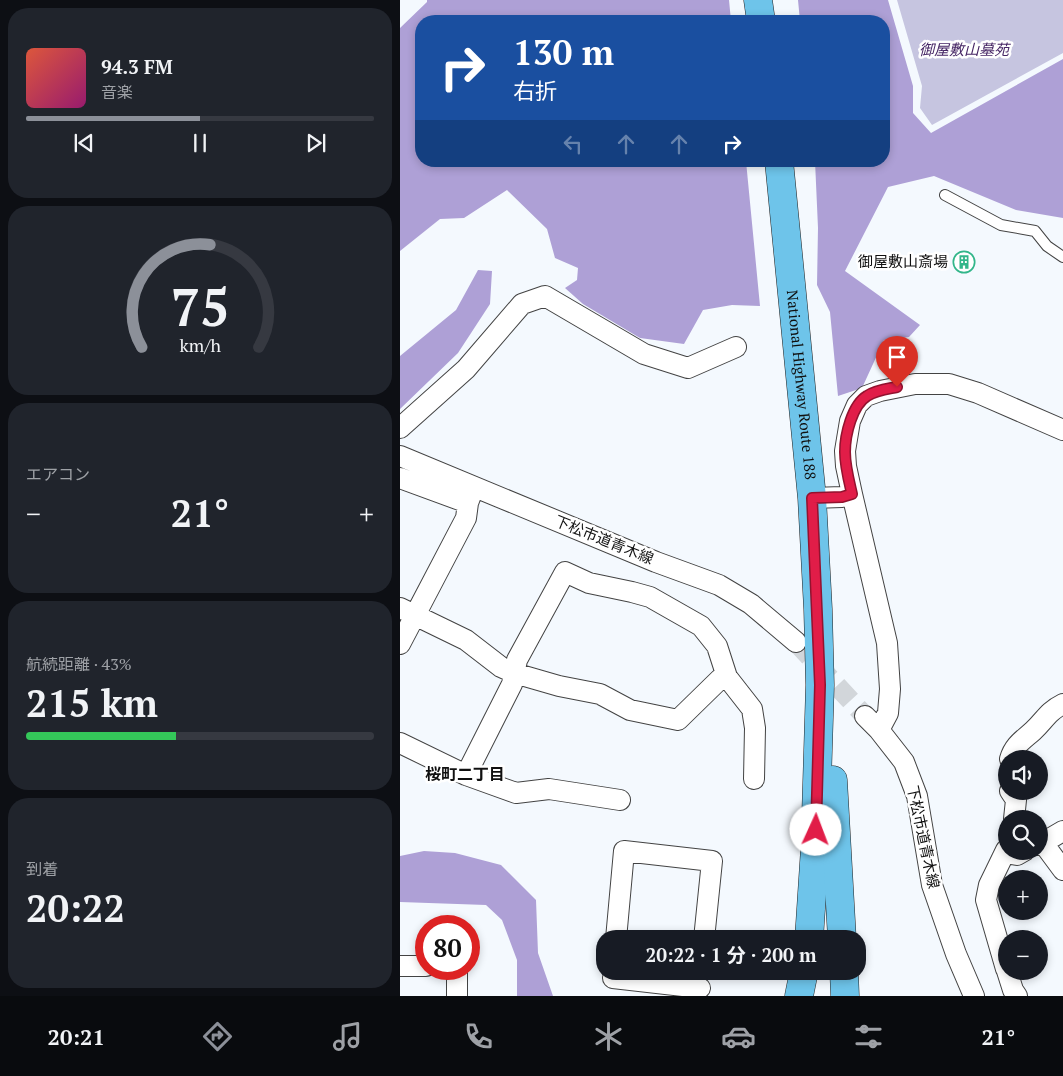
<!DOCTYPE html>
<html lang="ja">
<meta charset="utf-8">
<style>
body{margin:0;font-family:"PT Serif","Noto Sans JP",serif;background:#20242c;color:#f1f3f6;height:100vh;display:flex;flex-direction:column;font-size:19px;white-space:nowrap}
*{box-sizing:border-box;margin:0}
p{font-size:16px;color:#9ea1a6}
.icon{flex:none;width:28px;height:28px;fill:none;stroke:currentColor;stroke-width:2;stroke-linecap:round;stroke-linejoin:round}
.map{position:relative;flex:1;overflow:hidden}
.sheet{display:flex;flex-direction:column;gap:8px;padding:8px;background:#0d0f14;width:400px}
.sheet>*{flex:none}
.top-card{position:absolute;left:15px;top:15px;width:475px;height:152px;border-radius:20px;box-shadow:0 2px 8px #0003;background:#1a4fa0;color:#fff;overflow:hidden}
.controls{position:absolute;left:598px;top:750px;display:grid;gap:10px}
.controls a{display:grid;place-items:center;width:50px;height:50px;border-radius:50%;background:#171b24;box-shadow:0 2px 8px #0003;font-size:25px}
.speed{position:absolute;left:15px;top:915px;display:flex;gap:10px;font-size:25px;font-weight:700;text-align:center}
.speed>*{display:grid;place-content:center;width:65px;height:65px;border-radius:50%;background:#171b24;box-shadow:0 2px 8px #0003;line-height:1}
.speed .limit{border:8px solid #d22;background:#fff;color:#111}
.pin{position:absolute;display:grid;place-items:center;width:42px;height:42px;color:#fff;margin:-51px -21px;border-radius:50% 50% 50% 0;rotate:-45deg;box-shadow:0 0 5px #0007}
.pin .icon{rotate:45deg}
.me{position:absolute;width:55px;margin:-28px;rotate:2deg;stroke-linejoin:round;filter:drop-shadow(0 0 4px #0008)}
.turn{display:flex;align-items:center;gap:18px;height:105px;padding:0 15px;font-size:22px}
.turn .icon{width:65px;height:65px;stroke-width:2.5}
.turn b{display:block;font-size:35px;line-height:42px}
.lanes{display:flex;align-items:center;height:48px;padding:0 15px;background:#0003;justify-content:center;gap:25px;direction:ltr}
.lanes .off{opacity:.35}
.big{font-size:38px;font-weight:700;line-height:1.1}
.sheet .widget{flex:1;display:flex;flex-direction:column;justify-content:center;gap:8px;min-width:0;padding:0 18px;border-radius:20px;background:#20242c}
.sheet .dial{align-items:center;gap:0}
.dial svg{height:130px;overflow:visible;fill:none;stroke:#363941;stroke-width:7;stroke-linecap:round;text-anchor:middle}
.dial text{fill:#f1f3f6;stroke:none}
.song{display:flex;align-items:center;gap:15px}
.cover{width:60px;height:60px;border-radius:8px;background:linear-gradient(135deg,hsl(10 70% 55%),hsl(320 70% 35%))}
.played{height:5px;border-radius:2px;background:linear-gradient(90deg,#8c9099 50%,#363941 50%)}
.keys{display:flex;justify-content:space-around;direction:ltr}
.heat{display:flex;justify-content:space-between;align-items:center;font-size:28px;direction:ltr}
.charge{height:8px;border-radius:4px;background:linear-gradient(90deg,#34c759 43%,#363941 0)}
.trip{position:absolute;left:196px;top:930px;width:270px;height:50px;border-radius:20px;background:#171b24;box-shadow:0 2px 8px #0003;font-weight:700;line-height:50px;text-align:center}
.tab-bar{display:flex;height:80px;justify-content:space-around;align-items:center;background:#090b0e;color:#9ea1a6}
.tab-bar .icon{width:35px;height:35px}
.tab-bar .active{color:#8c9099}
.tab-bar b{font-size:22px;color:#f1f3f6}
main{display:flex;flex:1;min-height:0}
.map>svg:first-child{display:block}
.forest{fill:#aea0d6}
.cemetery{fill:#c6c5e0}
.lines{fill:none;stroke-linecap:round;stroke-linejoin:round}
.minor-tunnel{stroke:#d2d6da;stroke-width:20;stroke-dasharray:20 10;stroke-linecap:butt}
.service-casing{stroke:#434343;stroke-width:12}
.minor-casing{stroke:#434343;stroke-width:22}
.trunk-casing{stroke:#212121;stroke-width:29}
.service{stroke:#fff;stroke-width:10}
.minor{stroke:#fff;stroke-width:20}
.trunk{stroke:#6ec4ea;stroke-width:28}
.route-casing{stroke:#92132f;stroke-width:12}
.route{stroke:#e11d48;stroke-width:9}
.labels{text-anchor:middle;stroke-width:5;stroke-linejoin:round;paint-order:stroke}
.park-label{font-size:15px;font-style:italic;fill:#452564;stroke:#fff}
.poi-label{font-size:15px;fill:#101010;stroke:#fff;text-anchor:end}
.street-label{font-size:15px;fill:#101010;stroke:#fff}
.neighbourhood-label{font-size:16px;font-weight:bold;fill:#101010;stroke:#fff}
</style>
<main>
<section class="sheet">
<div class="widget">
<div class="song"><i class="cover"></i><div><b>94.3 FM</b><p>音楽</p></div></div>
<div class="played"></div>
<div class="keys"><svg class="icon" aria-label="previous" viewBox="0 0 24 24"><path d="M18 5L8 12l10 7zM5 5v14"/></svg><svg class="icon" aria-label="pause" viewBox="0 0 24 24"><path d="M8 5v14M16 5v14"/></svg><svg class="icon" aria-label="next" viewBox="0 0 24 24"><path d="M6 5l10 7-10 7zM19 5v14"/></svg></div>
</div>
<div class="widget dial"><svg viewBox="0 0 100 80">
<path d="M14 69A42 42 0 1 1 86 69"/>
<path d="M14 69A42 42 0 0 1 56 6" stroke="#8c9099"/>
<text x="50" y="56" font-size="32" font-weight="700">75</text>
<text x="50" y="72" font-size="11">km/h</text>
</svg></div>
<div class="widget"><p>エアコン</p>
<div class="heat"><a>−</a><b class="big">21°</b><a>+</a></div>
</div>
<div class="widget"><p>航続距離 · 43%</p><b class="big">215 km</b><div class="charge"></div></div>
<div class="widget"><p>到着</p><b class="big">20:22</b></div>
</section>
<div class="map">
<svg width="663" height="996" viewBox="0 0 663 996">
<rect width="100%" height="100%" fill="#f4f9fe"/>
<path class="forest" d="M27,0H329L331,21H21V161H346L360,306L332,305L303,310L284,344L240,338L183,304L165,288L177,280L178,268L155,258L147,229L107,190L64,218L40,219L0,251V28L27,2Z
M398,0H488L513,86V113L531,133L663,59V218L616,210L534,176L488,187L445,271L520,325L509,337L484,340L462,388L438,396L430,312L417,285L418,228L415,161H484V21H400Z
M78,270L92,271L90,304L58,353L0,409V356L56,310Z
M24,851L55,853L101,865L136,900L138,953L153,996H117V960L102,920L86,905L0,902V856Z"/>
<path class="cemetery" d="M497,0H663V53L532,125L520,108L522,86Z"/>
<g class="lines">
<path class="minor-tunnel" d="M396,642L465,716"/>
<g class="service-casing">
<path id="service" d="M545,195L601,225L635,231L647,246L663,257"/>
</g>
<g class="minor-casing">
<path id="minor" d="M0,428L66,369L122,304L145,296L244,354L288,368L336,347
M0,456L256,562L319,585L351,604L396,642
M0,478L68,503
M412,498L442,497L452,494
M0,608L66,640L101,667L114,673L159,686L200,694L230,710L278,720L320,679L327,677
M0,644L66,518L68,503L74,487
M465,716L479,730L504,762L517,796L532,885L556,954L574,996
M479,730L488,713L490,689L487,643L452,494L446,466L445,451L450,421L457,405L466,396L480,391L515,384H549L578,393L663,430
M0,743L66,775L116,793L149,789L220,800
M610,759C614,745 623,740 633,731C645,720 647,712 663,704
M66,775L112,684L117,660L165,572L189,583L232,592L250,597L301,626L317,646L327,677L352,709L355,728L354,779
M610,791L616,800L614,819
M643,843L663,870
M639,845L663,831
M606,850L589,885L586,900L606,969
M605,853L617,855L624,851
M216,939L224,851L312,861L304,939
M0,966H26
M57,969V996
M607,971L613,990L617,996
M213,978L300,988"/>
</g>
<g class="trunk-casing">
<g id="trunk">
<path d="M358,0L361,21"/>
<path id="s1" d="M379,161L412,498L418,609L420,685L415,848L409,939"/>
<path d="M433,780L442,939"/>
<path d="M444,971L445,996"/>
<path d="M399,996L404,971"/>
</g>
</g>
<use href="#service" class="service"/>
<use href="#minor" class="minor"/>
<use href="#trunk" class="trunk"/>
</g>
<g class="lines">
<g class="route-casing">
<path id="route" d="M416,830L420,685L412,498L442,497L452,494C449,481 445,466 445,452C445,435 452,405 467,396C476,390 487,389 497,387"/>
</g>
<use href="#route" class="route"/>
</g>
<defs>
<g id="building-ring" transform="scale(1.125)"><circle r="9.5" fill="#fff" stroke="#32b68a" stroke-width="1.5"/><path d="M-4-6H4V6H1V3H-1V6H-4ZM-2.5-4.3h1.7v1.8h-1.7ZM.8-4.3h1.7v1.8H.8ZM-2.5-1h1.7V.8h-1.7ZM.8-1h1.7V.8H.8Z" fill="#32b68a"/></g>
</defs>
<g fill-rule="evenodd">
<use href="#building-ring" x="564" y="262"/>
</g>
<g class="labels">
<g class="park-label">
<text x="564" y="55">御屋敷山墓苑</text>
</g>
<g class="poi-label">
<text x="548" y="267">御屋敷山斎場</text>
</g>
<g class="street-label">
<text dy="5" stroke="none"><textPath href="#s1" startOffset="225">National Highway Route 188</textPath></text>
<text transform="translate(204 540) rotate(22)" y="5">下松市道青木線</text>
<text transform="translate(523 837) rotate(78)" y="5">下松市道青木線</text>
</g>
<g class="neighbourhood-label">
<text x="65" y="780">桜町二丁目</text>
</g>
</g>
</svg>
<div class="controls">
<a><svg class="icon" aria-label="sound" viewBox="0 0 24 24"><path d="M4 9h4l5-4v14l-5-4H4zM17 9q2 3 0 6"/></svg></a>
<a><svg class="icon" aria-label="search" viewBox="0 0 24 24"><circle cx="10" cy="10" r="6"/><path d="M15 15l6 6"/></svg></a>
<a>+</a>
<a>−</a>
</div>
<div class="speed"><div class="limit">80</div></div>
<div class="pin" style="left:497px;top:387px;background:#d93025"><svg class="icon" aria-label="arrive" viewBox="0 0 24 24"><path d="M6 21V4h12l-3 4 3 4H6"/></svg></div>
<svg class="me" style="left:416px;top:830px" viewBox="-20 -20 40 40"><circle r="19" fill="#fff"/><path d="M0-13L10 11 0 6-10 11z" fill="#e11d48"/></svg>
<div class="trip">20:22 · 1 分 · 200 m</div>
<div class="top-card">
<div class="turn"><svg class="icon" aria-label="right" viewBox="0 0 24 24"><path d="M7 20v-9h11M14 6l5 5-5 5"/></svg><div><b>130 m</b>右折</div></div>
<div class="lanes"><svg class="icon off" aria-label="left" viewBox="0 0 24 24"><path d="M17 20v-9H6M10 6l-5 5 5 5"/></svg><svg class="icon off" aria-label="ahead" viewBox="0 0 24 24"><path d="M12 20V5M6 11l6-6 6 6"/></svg><svg class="icon off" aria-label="ahead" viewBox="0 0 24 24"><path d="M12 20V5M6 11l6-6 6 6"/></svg><svg class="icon" aria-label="right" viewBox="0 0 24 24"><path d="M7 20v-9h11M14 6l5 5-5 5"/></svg></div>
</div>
</div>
</main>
<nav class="tab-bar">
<b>20:21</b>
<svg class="icon active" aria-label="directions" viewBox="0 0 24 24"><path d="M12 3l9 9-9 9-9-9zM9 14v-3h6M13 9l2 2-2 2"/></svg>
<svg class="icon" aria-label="music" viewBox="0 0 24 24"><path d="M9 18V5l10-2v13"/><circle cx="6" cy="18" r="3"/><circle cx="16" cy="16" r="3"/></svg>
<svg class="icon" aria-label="phone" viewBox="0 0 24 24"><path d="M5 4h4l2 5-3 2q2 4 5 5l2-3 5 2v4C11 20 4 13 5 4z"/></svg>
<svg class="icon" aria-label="climate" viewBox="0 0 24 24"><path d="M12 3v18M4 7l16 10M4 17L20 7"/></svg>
<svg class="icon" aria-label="car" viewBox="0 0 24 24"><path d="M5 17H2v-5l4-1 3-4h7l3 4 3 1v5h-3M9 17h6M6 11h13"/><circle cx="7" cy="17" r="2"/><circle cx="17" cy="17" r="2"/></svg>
<svg class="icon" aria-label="filters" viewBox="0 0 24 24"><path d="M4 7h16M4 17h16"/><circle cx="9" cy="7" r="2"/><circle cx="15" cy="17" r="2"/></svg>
<b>21°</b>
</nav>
